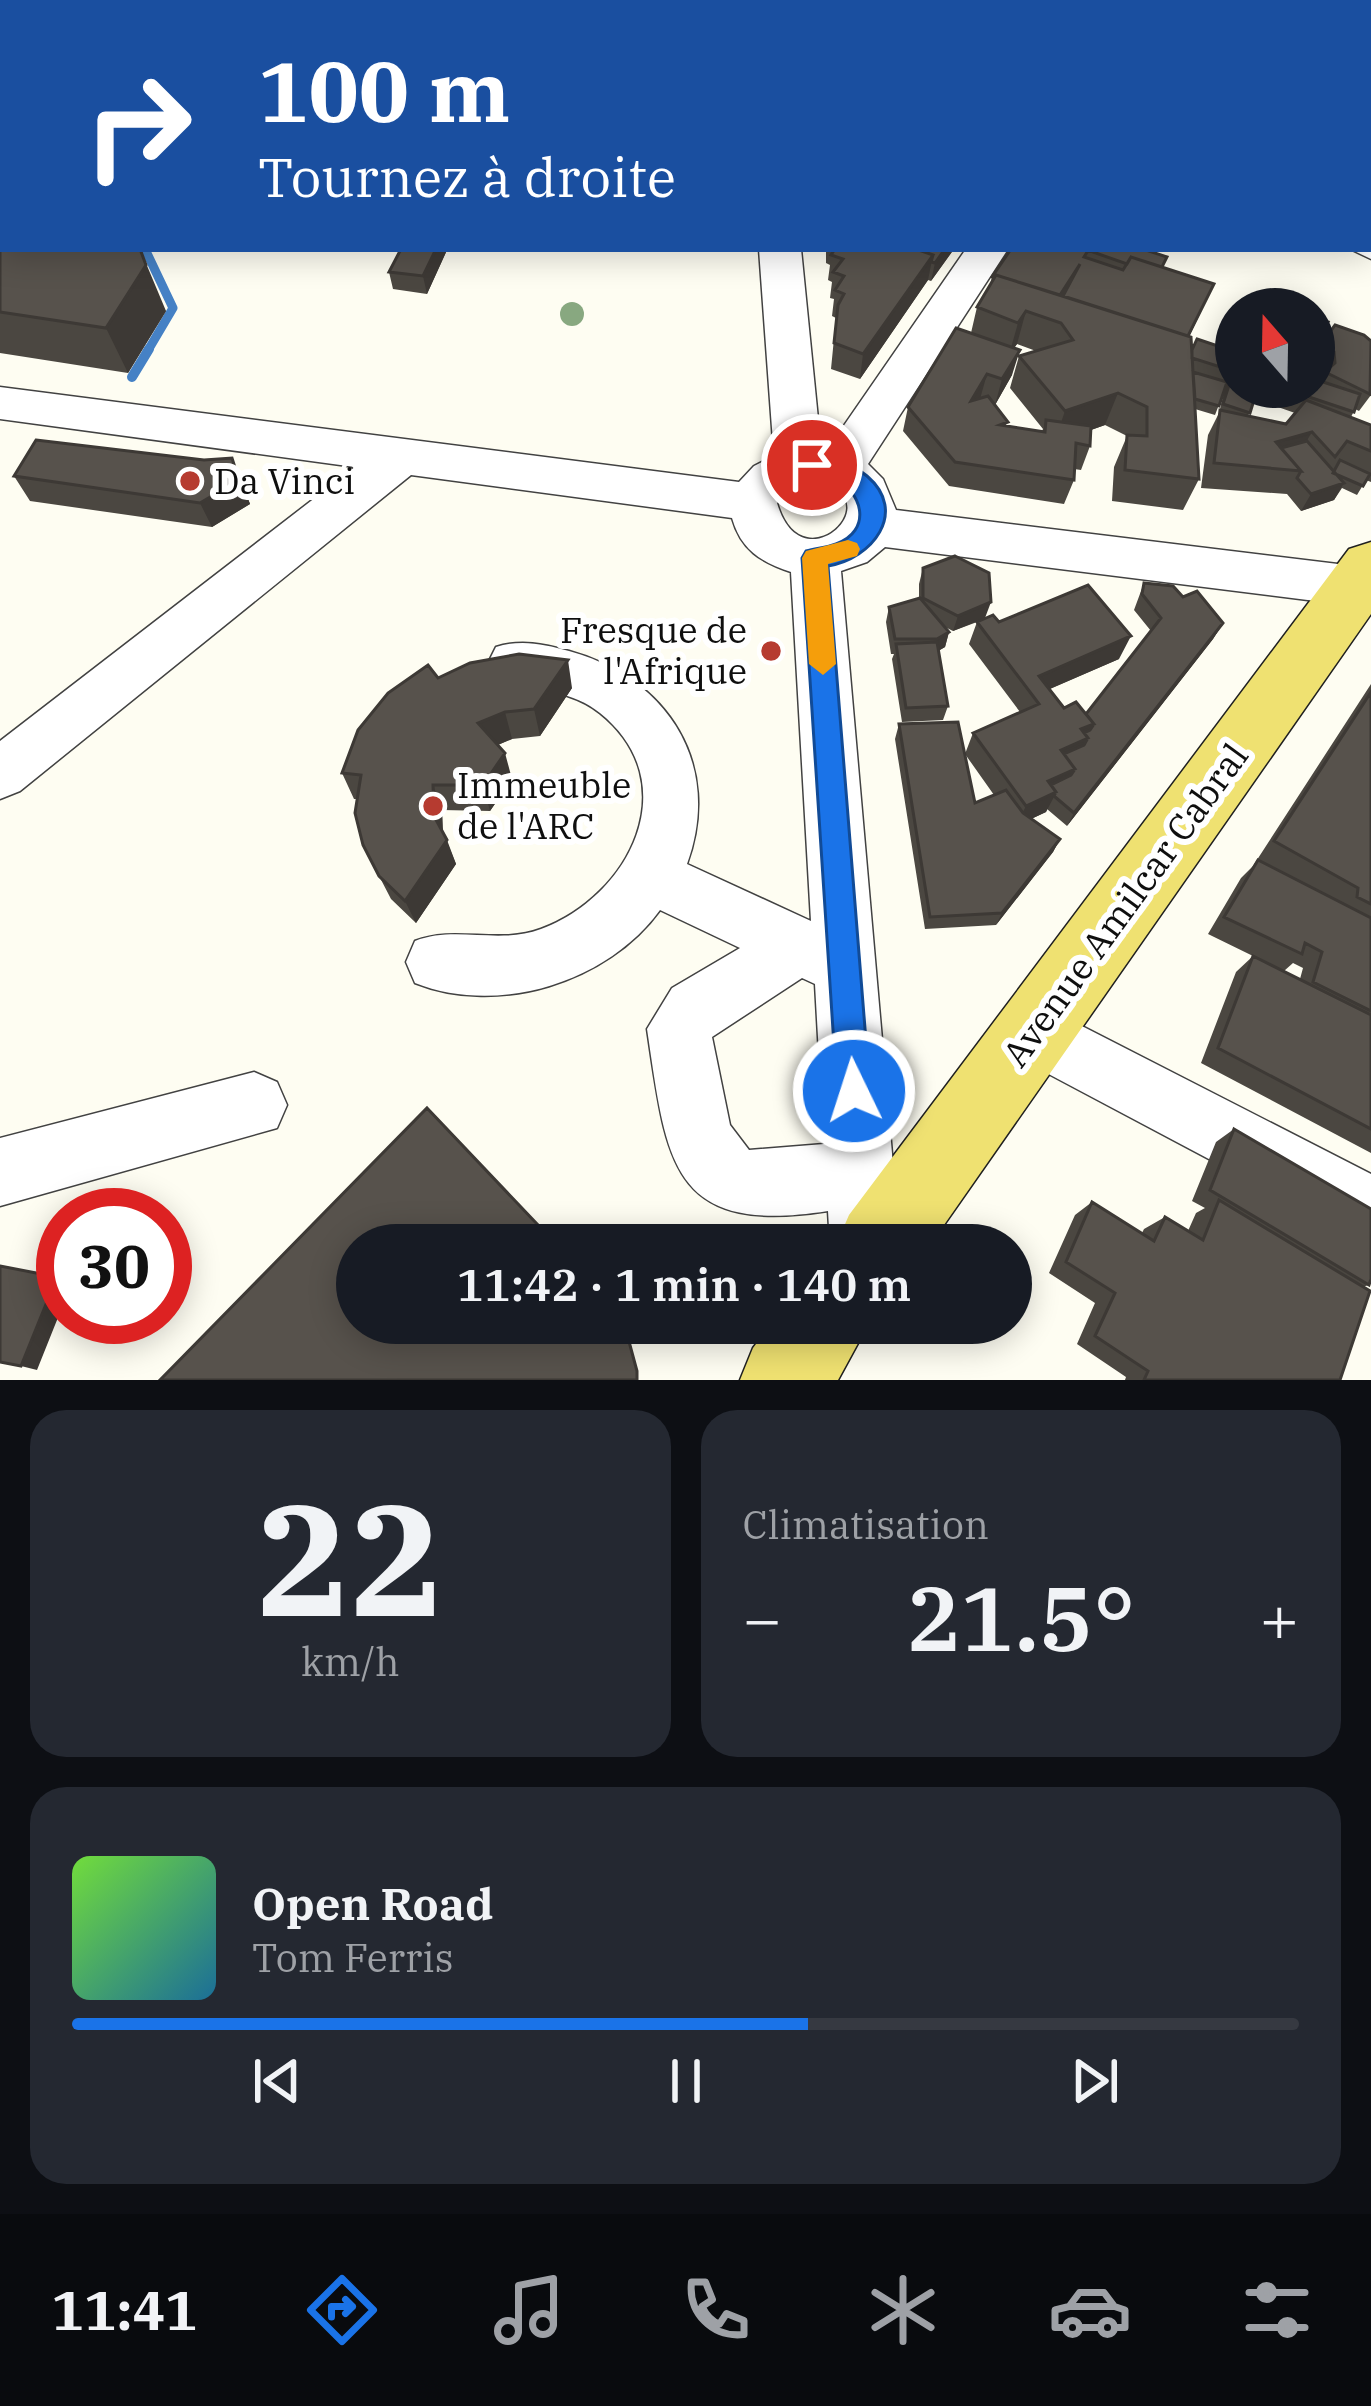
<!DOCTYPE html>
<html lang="fr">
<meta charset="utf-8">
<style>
body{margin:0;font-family:"IBM Plex Serif",serif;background:#242831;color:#f1f3f6;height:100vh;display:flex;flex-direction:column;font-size:45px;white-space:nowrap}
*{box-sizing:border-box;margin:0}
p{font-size:39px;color:#9ea1a6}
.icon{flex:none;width:66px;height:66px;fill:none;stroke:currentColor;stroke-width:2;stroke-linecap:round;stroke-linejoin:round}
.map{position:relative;height:1380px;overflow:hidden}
.details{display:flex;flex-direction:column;gap:30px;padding:30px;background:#0d0f14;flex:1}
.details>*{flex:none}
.banner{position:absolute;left:0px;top:0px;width:1371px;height:252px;box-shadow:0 6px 30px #0003;background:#1a4fa0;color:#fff;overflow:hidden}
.needle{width:78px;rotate:340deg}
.buttons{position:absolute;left:1215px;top:288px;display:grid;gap:24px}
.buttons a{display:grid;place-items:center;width:120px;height:120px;border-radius:50%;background:#171b24;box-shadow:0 6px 30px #0003;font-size:60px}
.speed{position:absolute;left:36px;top:1188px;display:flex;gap:24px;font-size:60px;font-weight:700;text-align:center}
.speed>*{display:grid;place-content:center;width:156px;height:156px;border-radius:50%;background:#171b24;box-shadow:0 6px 30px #0003;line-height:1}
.speed .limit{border:18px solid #d22;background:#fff;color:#111}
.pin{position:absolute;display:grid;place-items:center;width:102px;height:102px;color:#fff;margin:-51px;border:6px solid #fff;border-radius:50%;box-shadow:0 3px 12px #0007}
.me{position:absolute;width:132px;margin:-66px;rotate:356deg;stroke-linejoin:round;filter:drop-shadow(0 0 9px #0008)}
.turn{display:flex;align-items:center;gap:42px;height:252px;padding:0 60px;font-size:54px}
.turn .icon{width:156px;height:156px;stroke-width:2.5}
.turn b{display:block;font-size:84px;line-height:102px}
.big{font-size:90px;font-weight:600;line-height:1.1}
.details .card{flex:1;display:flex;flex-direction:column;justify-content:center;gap:18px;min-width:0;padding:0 42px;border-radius:36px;background:#242831}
.details .dial{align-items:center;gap:0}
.dial b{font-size:156px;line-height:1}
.song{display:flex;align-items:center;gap:36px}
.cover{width:144px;height:144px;border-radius:18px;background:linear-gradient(135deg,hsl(100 70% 55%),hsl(200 70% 35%))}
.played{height:12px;border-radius:6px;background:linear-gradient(90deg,#1a73e8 60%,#363941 60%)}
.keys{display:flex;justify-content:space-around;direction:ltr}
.heat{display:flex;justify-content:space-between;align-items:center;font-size:66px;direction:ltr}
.details .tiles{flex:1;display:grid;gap:30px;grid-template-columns:1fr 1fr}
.card:last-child{grid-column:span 2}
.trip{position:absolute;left:336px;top:1224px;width:696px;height:120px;border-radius:60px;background:#171b24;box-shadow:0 6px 30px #0003;font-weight:600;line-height:120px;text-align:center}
.menu{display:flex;height:192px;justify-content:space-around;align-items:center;background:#090b0e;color:#9ea1a6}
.menu .icon{width:84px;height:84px}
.menu .active{color:#1a73e8}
.menu b{font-size:54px;color:#f1f3f6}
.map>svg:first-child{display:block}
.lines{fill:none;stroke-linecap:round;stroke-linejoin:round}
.stream-far1{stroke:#4581c5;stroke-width:9}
.stream{stroke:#4581c5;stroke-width:10}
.minor-casing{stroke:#424242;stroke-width:3}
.major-casing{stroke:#202020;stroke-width:3}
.minor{fill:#fff;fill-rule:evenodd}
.major{fill:#efe171;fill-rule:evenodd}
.tree{fill:#88a880}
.wall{fill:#4b4741;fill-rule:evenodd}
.shaded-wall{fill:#3d3935}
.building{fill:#57524c;stroke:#3d3935;stroke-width:3}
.route{fill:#1a73e8;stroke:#114b97;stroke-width:3}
.slow{fill:#f59e0b}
.poi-dot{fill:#b63b30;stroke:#fff;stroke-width:4.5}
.labels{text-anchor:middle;stroke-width:12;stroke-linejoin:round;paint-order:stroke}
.poi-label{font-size:36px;fill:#0f0f0f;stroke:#fff;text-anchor:start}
.street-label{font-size:36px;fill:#0f0f0f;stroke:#fff}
</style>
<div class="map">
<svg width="1371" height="1380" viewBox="0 0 1371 1380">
<rect width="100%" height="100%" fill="#fefdf2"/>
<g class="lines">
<path class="stream-far1" d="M145,249L173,308L147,352"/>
<path class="stream" d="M132,377L149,349"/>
<g class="minor-casing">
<path id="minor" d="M162,0H196V3H162Z
M740,0H774V3H740Z
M1368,232H1371V259L1350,249H1368Z
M759,249H801L821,449L827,450L966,249H1008L868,464L883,479L896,510L1371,568V608L885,547L867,562L841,571L900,1245H830L828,1211C670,1236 667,1162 647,1029L672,988L740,948L660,910C607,983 498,1016 415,983L406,962L415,941C455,925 498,945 541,929C630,896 687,783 600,713C570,689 531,690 496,679L488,663L496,647C521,639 544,644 569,651C668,678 723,765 687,864L811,921L791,572C761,562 741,550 732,518L411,475L20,791L0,799V741L355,467L0,419V387L739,482L754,466L774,456ZM801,484C906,482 804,595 777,503ZM802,978L815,984L824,1144L749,1150L730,1125L712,1037Z
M1033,1001L1371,1174V1245L1011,1054L1001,1032L1011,1010Z
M254,1072L277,1082L287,1105L277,1128L0,1206V1138Z"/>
</g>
<g class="major-casing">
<path id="major" d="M1371,542V614L930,1245H836L849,1215L1349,549Z
M772,1323H869L838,1380H740L753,1348Z"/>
</g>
<use href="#minor" class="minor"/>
<use href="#major" class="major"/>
</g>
<circle class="tree" cx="572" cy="314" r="12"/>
<path class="wall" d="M0,0H66L67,3H3V76L0,88Z
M183,0H212V3H184Z
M560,0H700V3H568Z
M825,0H1106L1104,3H824Z
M1166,0H1270L1269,3H1164Z
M1280,0H1371V19L1368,18V3H1278Z
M1368,38L1371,39V181H1368Z
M0,226L166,311L128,373L0,353Z
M826,249H954L931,281L928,280L860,379L831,369L836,318L832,316L834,299L830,298L832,282L828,280L830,265L826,263Z
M1011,249H1143L1163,268L1202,309L1189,337L1192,350L1226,349L1236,331V387H1314L1325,373L1324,369L1314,363V358L1321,344L1371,341V395L1359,411L1355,409L1351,417L1371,425V482L1366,480L1357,495L1342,488L1334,500L1301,511L1287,494L1201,488L1208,435L1219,413L1225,389L1215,415L1195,409L1199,479L1183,510L1112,501L1114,467L1127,436L1105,425L1091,430L1090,446L1081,470L1074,469V480L1064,504L949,486L903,431L908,407L971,333L977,307L990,285L992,277ZM1017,344L1036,351L1019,356L1010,388L1043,429L1042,431L1007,426L995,405L1012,375L1014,348ZM1255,399L1295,413L1286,424L1248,416Z
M447,250L427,294L393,289L389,272Z
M14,476L242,483L250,504L212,527L30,501Z
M923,568L985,618L1119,659L1050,689L1064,708L1086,714L1151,631L1134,610L1144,583L1183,597L1223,623L1213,639L1067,826L1047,809L1046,812L1031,819L1060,839L1053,852L996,925L925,929L895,739L899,724L975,803L994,795L965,754L973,733L1020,712L969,644L977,622L953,631L945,627L949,632L945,647L938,651L948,706L943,720L902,722L892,659L894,654H891L886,622L889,607L919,598V584Z
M438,678L572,688L540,736L512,739L498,745L512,779L490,811L442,810L443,832L456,864L416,923L391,899L363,845L357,799H354L342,773Z
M1371,684V1153L1201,1063L1236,972L1253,956L1208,934L1241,878L1253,866ZM1293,963L1303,968L1300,979L1284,971Z
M1234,1129L1369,1285L1362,1287L1340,1380H1125L1126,1377L1077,1344L1095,1303L1049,1273L1075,1215L1092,1202L1142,1233L1144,1229L1165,1217L1188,1231L1196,1213L1205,1208L1192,1201L1216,1142Z"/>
<path class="shaded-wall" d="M51,0H66L67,3H48Z
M0,30L3,37V76L0,88Z
M140,249L166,311L128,373L106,328Z
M436,249L447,250L427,294L423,276Z
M945,249H954L931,281L935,263Z
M933,255L928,280L860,379L863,354Z
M1026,311L1017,344L1009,355L1018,323Z
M1020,350L1012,375L995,405L1002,379Z
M987,374L980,399L971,401Z
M1118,393L1105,425L1054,443L1065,411Z
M1312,432L1297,457L1282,461L1276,442Z
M232,458L250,504L212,527L200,503Z
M1344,483L1334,500L1301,511L1311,494Z
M991,602L985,618L953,631L958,616Z
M1223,623L1213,639L1067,826L1074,813Z
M949,632L945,647L933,654L937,639Z
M1131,636L1119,659L1033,696L1039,676Z
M568,660L572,688L540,736L534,709Z
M505,712L512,739L485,750L478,723Z
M1094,724L1077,759L1063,765L1061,750L1081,729Z
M505,753L512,779L490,811L483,785Z
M1075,769L1064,789L1056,793L1046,812L1016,826L1026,806L1048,781Z
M433,785L442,810L443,841L434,816Z
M1060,839L1053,852L996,925L1002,913Z
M447,840L456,864L416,923L405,901Z
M57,1277L63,1279V1305L37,1370L21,1366Z"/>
<path class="building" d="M0,0H51L48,3H3V11H0Z
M844,0H1020L1032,3H842Z
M1030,0H1097L1096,3H1042Z
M1166,0H1175L1187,3H1164Z
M1224,0H1268L1266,3H1236Z
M1280,0H1360L1364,1L1363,3H1278Z
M1368,38L1371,39V57L1368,56Z
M1368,69L1371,70V98L1368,97Z
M1368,107L1371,108V130L1368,129Z
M3,225V249H140L146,265L106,328L0,312V226Z
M401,249H436L423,276L389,272Z
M835,249H916L933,255L863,354L834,343L838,305L844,294L835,290L844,276L833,272L843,259L831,255Z
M916,249H945L935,263L931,262L933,255Z
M1011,249H1089L1084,257L1123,270L1131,257L1214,284L1188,336L1063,296L1080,264L1060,295L996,275L994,278L992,277Z
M1091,249H1143L1167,257L1162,267L1131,257L1127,264L1090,251Z
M996,275L1191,337L1199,479L1125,470L1127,435L1147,436V407L1118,393L1065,411L1019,356L1073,340L1061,323L1026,311L1018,323L977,307Z
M1314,319L1328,322L1317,342L1314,341Z
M1335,325L1364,335L1371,341L1370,394L1325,372L1335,363L1334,352L1321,344Z
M956,328L1020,350L1002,379L987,374L971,401L988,396L1008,422L1000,425L1045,432L1046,420L1091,426L1090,446L1076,443L1074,480L955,462L908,407Z
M1197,339L1236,352V372L1192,358V350Z
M1193,372L1227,382L1219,406L1195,399Z
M1314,379L1360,394L1354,412L1279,387H1314Z
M1230,382L1236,384V387H1246L1257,390L1250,413L1223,404Z
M1306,400L1371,425V451L1347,441L1335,457L1312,432L1276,442L1301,471L1214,463L1220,410L1286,424Z
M36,440L204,460L232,458L239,480L200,503L14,476Z
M1307,441L1344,483L1311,494L1297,478L1301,471L1281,448Z
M1340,460L1370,474L1363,486L1333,473Z
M955,556L989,573L991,602L958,616L923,598V568Z
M1144,583L1173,586L1183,597L1197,591L1223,623L1074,813L1054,796L1056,792L1051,785L1071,775L1075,769L1064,754L1084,745L1088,738L1084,733L1090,730L1094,724L1086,714L1161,618L1142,594Z
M1088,585L1131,636L1039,676L1064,708L1076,702L1094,724L1081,729L1088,738L1061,750L1075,769L1048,781L1056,792L1026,806L973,733L1039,704L977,622L993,615L999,622Z
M920,598L949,632L937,639H895L889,607Z
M937,642L948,706L906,708L896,644Z
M519,654L568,660L534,709L505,712L478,723L505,753L483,785H433L434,816L447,840L405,901L379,876L363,845L355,813L361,775L342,773L358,730L388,693L428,665L438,678L470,663Z
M1371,692V904L1357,897L1358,888L1274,841Z
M958,722L975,803L1006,790L1023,813L1060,839L1002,913L930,917L899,724Z
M1258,860L1371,918V1011L1313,982L1322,952L1305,943L1302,954L1224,917Z
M1253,956L1371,1015V1129L1218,1048Z
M427,1108L557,1245H357V1323H624L637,1371V1380H160Z
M1234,1129L1371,1209V1279L1369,1285L1210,1190Z
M1219,1200L1370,1291L1340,1380H1144L1148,1371L1095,1336L1115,1293L1066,1262L1092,1202L1154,1241L1165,1217L1203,1240Z
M0,1266L57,1277L21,1366L0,1362Z"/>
<path class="route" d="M812,456C832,460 851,463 867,476C909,512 872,559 828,566L870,1091L865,1102L854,1107L842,1102L837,1091L802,558L806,551C816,548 826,548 836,544C872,531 864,492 833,478C824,475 813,474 804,471L800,465Z"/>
<path class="slow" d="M848,540L857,543L860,549L857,556L828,564L836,664L823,675L809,664L802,558L806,551Z"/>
<g class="poi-dot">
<circle cx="190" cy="481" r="12"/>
<circle cx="771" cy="651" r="12"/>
<circle cx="433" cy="806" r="12"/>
</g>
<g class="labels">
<g class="poi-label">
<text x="214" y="494">Da Vinci</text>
<text x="747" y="643" text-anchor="end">Fresque de<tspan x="747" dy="41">l'Afrique</tspan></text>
<text x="457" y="798">Immeuble<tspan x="457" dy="41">de l'ARC</tspan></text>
</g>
<g class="street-label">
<text transform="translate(1125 905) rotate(-54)" y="13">Avenue Amilcar Cabral</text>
</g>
</g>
</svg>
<div class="buttons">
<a><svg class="needle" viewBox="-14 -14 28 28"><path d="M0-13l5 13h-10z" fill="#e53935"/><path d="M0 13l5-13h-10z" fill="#9ea1a6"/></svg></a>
</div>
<div class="speed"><div class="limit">30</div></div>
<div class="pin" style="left:812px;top:465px;background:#d93025"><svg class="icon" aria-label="arrive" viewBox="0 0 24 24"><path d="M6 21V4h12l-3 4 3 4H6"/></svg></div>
<svg class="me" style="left:854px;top:1091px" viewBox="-20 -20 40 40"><circle r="17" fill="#1a73e8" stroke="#fff" stroke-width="3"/><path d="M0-11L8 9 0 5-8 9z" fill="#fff"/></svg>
<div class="trip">11:42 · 1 min · 140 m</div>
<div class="banner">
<div class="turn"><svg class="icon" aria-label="right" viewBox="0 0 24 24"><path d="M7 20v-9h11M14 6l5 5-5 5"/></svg><div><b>100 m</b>Tournez à droite</div></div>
</div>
</div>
<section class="details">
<div class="tiles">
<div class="card dial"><b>22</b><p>km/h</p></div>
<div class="card"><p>Climatisation</p>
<div class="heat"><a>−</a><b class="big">21.5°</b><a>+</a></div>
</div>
<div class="card">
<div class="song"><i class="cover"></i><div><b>Open Road</b><p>Tom Ferris</p></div></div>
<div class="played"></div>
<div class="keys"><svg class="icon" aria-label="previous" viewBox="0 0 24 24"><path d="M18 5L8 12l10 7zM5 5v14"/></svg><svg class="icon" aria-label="pause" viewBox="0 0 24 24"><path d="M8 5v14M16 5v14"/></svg><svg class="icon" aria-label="next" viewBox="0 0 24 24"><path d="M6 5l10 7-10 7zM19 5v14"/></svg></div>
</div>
</div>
</section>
<nav class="menu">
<b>11:41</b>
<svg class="icon active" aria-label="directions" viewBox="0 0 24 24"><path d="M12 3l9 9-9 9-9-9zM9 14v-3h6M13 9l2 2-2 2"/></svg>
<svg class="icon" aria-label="music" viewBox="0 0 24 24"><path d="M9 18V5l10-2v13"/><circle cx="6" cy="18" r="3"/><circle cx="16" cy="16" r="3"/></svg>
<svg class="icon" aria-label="phone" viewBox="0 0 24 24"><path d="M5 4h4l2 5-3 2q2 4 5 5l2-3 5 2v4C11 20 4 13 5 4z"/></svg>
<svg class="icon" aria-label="climate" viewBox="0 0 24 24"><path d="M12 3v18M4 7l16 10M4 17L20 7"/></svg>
<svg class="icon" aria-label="car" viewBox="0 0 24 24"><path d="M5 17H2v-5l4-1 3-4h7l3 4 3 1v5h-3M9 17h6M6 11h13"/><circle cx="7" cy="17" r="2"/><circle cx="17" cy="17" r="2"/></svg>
<svg class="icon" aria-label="filters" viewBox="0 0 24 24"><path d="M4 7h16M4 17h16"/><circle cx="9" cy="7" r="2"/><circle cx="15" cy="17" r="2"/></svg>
</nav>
